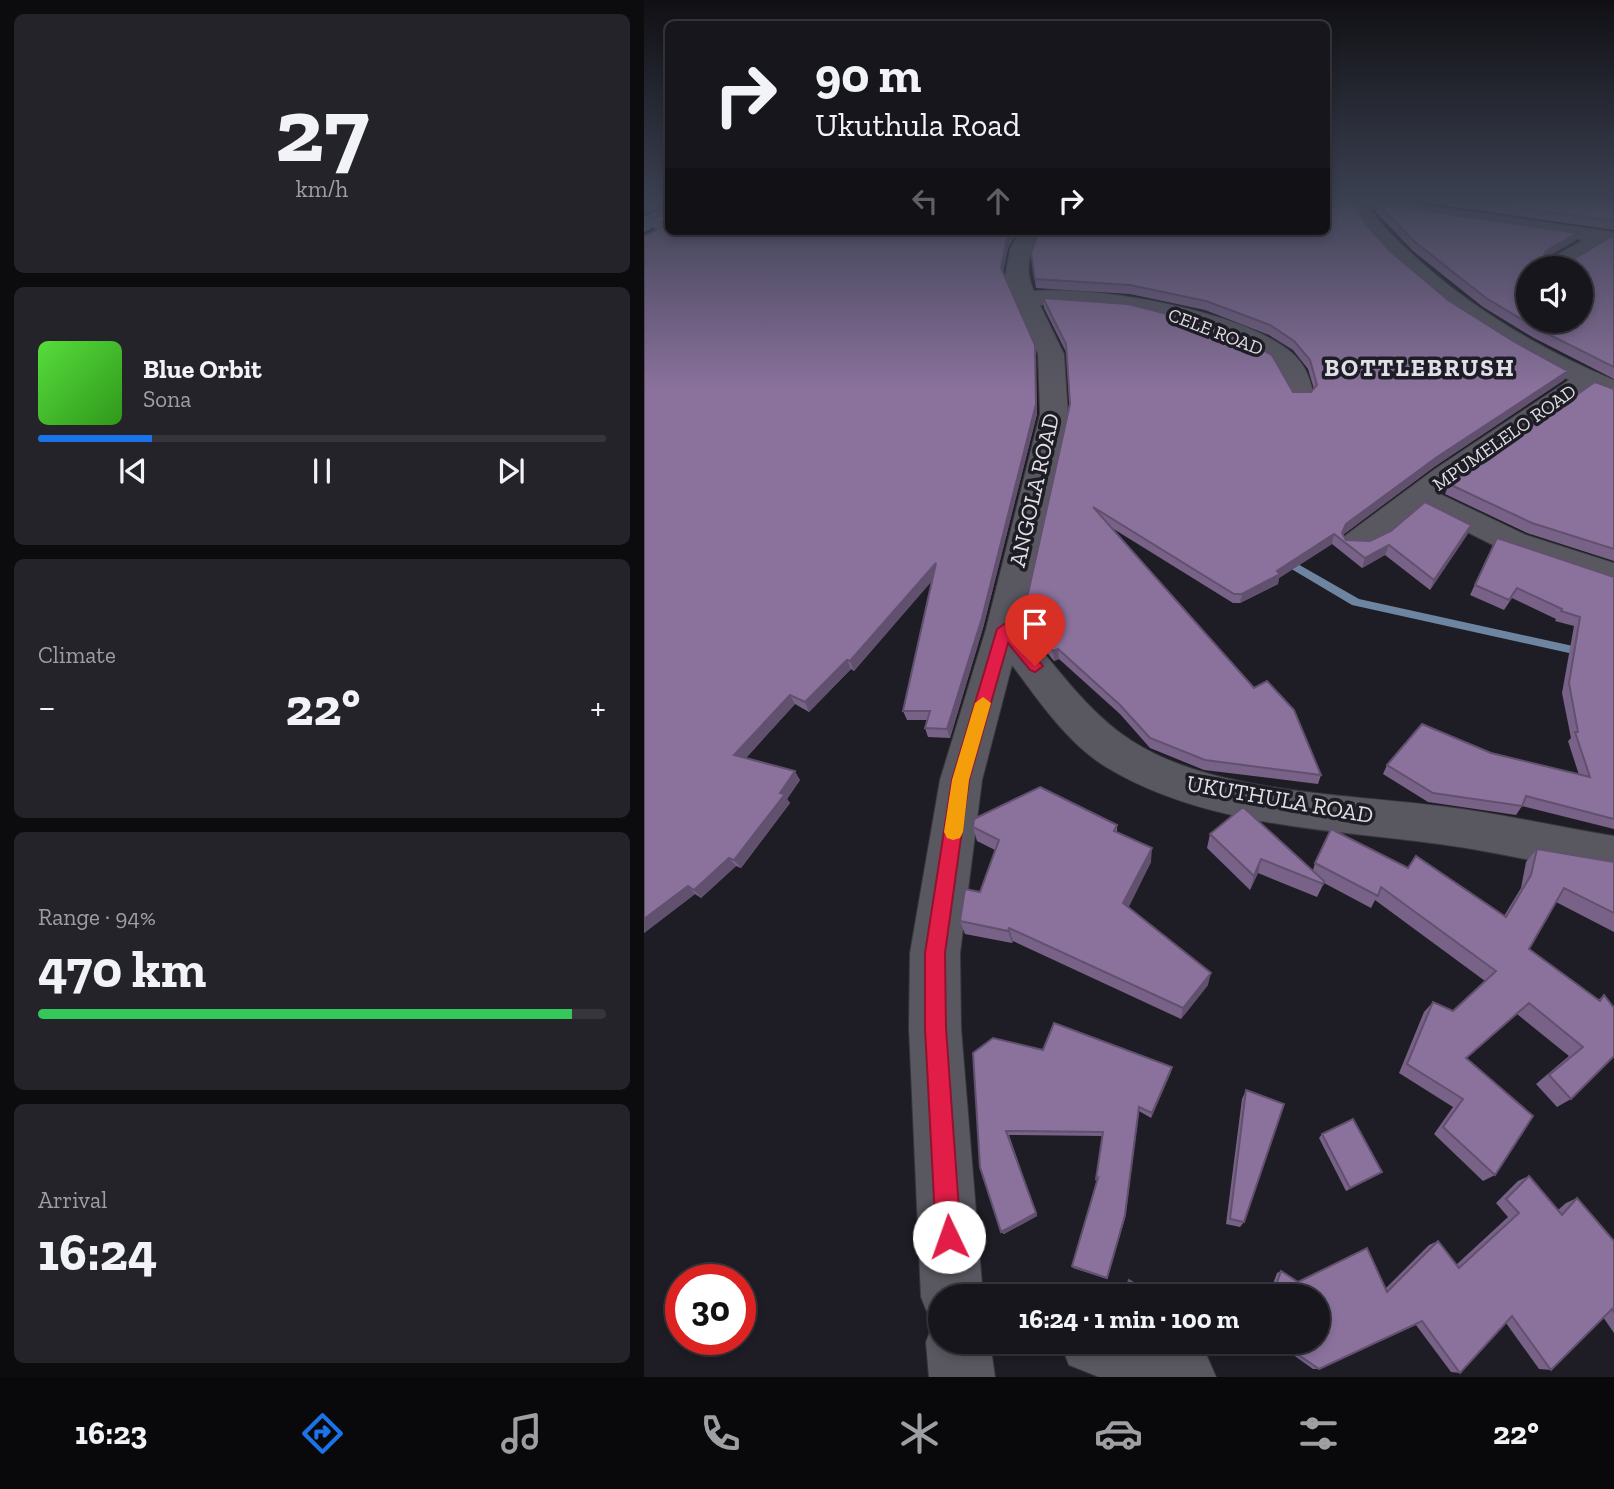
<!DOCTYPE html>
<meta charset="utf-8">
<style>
body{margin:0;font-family:"Zilla Slab",serif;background:#232329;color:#f1f3f6;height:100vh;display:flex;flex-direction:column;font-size:26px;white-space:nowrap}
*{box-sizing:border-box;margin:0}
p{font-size:23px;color:#9e9fa3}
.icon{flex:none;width:38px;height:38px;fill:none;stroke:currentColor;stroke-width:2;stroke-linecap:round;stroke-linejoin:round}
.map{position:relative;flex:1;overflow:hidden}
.details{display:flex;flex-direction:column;gap:14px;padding:14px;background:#0c0c0f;width:644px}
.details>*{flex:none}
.banner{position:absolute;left:21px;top:21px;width:665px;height:214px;border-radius:10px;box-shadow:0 4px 10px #0003,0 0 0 2px #35353b;background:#16161c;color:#f1f3f6;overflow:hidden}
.fabs{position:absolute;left:872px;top:256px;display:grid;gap:14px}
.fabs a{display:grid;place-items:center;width:77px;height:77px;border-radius:50%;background:#16161c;box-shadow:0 4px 10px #0003,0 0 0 2px #35353b;font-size:35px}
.speed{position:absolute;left:21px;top:1264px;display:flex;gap:14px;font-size:35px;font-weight:700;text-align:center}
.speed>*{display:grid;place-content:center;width:91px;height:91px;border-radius:50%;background:#16161c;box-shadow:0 4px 10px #0003,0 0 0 2px #35353b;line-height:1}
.speed .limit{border:10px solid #d22;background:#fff;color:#111}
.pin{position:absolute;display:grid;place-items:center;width:60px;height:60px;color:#fff;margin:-72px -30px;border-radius:50% 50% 50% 0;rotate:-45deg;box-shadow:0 0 7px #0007}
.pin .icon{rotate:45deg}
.me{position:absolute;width:77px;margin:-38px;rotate:357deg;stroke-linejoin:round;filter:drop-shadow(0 0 5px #0008)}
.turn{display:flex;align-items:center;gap:24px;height:147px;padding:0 35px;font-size:32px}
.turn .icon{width:91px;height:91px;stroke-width:2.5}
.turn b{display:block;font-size:49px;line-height:60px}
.lanes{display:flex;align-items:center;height:66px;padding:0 35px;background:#0003;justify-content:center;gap:35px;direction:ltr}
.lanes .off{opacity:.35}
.big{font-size:52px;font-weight:700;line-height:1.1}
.details .card{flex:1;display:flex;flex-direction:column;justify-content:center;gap:10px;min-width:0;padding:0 24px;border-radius:10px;background:#232329}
.details .dial{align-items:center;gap:0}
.dial b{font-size:91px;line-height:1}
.song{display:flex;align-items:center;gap:21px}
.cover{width:84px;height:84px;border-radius:10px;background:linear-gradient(135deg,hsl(110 70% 55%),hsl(110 70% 35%))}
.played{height:7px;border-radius:4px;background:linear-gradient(90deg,#1a73e8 20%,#35353b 20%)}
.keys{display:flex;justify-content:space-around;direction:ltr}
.heat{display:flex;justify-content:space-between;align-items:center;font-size:38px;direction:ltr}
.charge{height:10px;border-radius:5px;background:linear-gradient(90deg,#34c759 94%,#35353b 0)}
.trip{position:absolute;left:284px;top:1284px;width:402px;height:70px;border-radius:35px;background:#16161c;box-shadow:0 4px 10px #0003,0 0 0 2px #35353b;font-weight:700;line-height:70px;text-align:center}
.tabs{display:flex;height:112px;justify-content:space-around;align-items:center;background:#09090b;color:#9e9fa3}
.tabs .icon{width:49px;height:49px}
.tabs .selected{color:#1a73e8}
.tabs b{font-size:32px;color:#f1f3f6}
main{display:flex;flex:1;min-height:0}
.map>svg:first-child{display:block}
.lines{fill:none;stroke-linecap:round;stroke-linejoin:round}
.stream{fill:#6e85a1;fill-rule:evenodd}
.street-casing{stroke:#37373d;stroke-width:2}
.secondary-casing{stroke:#37373d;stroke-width:2}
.street{fill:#595861;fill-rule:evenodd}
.secondary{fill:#5f6583;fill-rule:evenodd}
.wall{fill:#786287}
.shaded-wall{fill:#61506e}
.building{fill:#8b729d;stroke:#61506e;stroke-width:2;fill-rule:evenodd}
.route{fill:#e11d48;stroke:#92132f;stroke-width:2}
.slow{fill:#f59e0b}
.labels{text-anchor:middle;stroke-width:7;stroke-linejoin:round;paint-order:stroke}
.far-street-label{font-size:19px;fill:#dfdfe4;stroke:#1e1d25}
.street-label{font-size:23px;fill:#dfdfe4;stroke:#1e1d25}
.far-district-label{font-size:24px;font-weight:bold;letter-spacing:2px;fill:#e0dfe9;stroke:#1e1d25}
</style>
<main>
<section class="details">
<div class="card dial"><b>27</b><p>km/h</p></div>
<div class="card">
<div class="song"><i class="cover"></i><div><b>Blue Orbit</b><p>Sona</p></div></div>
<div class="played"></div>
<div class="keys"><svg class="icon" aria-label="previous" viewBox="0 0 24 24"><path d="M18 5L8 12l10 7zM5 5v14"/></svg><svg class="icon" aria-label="pause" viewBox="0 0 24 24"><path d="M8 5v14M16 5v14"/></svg><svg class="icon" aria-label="next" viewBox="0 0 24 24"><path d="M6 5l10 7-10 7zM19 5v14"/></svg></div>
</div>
<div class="card"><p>Climate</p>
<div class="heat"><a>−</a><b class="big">22°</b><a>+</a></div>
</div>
<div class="card"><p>Range · 94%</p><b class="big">470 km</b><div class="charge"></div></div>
<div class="card"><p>Arrival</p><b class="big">16:24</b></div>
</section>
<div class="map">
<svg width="970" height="1377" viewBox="0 0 970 1377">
<rect width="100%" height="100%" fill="#1e1d25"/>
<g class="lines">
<path class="stream" d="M638,555L715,599L970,655V663L708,605L634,561L633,559Z"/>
<g class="street-casing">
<path id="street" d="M730,198L970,232V244L962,243L922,268H898L900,262L939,240L727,209C737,226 753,240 767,253C826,308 896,349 970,380V398L946,389L796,494L882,535L970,563V586L859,550L777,509C756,526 730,557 702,549L698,542L702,535L791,469L925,380C856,346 741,276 707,206L688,203L686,199Z
M376,231H396C385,252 380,270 390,291C454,286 596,310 647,352C660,363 666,376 669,393L665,399H647C638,386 641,372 628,362C576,321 461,300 396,305L420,354L424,414L378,627C412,666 444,713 488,741C570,794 707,794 803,807C859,814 914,827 970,836V876C914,867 859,853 802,845C689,829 563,828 462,767C423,743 395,701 368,665L338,780L316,953L317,1028L339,1297H296V1342H346L351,1377H285L282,1342L290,1321L286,1319L277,1297L265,1028L266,953L296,780L342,629L396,414L394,354L361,277L366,249Z
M416,1342H535L562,1354L572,1377H455L425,1365Z"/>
</g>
<g class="secondary-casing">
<path id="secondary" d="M24,205V219L0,232V217Z"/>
</g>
<use href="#street" class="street"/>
<use href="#secondary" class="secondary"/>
</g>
<path class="wall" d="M24,198V231H374L364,248L359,272L391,345L393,414L339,628L306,738L284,737L281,728L283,720H263L259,711L288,580L210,671L207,669L165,712L151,704L102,758L156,780L143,799L146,803L97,868L92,866L57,898L51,894L0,933L14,229H11L7,221L23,211V205L0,214Z
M750,198H970V230Z
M734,204L934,233L931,241L899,259L901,262L927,261L970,237V379L890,338L839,307L769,251L732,212Z
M723,225L746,251L804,300L869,341L924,371L920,380L790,467L700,534L699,535L702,540L726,541L827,525L823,535L786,590L741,555L718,568L688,544L635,578L634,584L596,603H589L468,528L677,775L674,784L560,770L506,748L476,714L415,659L410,661L381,626L379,616L426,404L423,354L400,308L399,298L649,392H667L670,389L664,369L649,350L625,335L561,310L486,294L392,288L387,253Z
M970,389V561L883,533L801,494L805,484Z
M853,538L970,577V829L878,806L872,815L784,802L739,774L743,765L847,753L935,775L924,741L927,738L918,693L930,626L911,621L912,619L868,598L860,610L826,595Z
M473,825V832L507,862L484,907L564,985L537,1019L369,941L368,943L321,934L316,921L336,892L351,850L333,841L329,827Z
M566,834L669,870L671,863L860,916L877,888L882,862L893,849L970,862V932L912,902L885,949L954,1000L960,995L927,1099L913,1107L892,1084L925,1056L873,1014L823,1058L851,1175L839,1181L790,1134L809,1107L755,1073L780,1012L789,1002L809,1011L841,981L731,900L727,908L680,883L673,897L614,873L606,890L563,848Z
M349,1038L399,1050L527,1072L507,1118L495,1111L481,1218L463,1279L429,1268L428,1266L453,1182L458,1136L365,1135L393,1216L360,1234L357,1232Z
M602,1090L600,1222L596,1227L582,1224L598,1099Z
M678,1134L733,1175L702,1191L675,1138Z
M885,1176L914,1210L922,1203L933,1198L970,1241V1333L959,1317L907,1370L895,1369L862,1323L816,1373L807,1372L772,1325L675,1369H669L631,1342H674V1297H624L633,1273L637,1271L654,1282L741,1289L785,1245L794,1241L812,1265L864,1217L852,1203L874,1181Z
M577,1285L616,1297H573L574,1288Z"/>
<path class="shaded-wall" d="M15,198H24V204L0,214V205Z
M368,231H374L364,248L358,277L357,268L363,239Z
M934,233L931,241L899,260L902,251Z
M391,345L393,414L339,628L306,738L303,729Z
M924,371L920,380L790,467L700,534L697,540L698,533L702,524L793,457Z
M827,525L823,535L786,590L790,580Z
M690,534L688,544L635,578L634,584L596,603L598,594Z
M745,545L741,555L718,568L721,558Z
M292,563L295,573L210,671L206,661Z
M414,649L415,659L410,661L409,651Z
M203,660L207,669L165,712L161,702Z
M146,695L151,704L96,764L90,755Z
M151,771L156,780L143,799L146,803L97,868L90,860Z
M508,848L507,862L480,917L479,903Z
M85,858L92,866L57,898L50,890Z
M617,859L614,873L606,890L610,876Z
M44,886L51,894L0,933V919Z
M365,928L369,941L368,943L364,931Z
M567,973L564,985L537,1019L539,1008Z
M528,1067L527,1072L507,1118L508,1113Z
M495,1111L481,1218L463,1279V1278Z
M362,1131L393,1216L360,1234L357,1232Z
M738,1172L733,1175L702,1191L706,1188Z"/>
<path class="building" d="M0,198H15L0,205Z
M23,198H24V223L7,221L23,211Z
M682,198H694L707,200L723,225L746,251L804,300L869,341L924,371L793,457L702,524L698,533L702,540L726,541L747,531L781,502L827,525L790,580L745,545L721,558L690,534L633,571L636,574L598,594H590L449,507L610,688L623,681L650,710L677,775L561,760L506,738L476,705L414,649L409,651L379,616L426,404L422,344L399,298L484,304L579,328L628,355L649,392H667L673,385L666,360L650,341L626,325L562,301L486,285L391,279L387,253L395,231H682Z
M809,198H970V221Z
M734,204L934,233L902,251L899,258L901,262L927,261L966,237H970V367L894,329L842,298L771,242ZM884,268H936V320H884Z
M24,224V231H368L363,239L357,268L391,345L392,404L338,618L303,729L281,728L286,711H259L292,563L206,661L203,660L161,702L146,695L90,755L151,771L136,793L141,794L90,860L85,858L50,890L44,886L0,919V236Z
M951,382L970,389V549L888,523L805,484Z
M853,538L970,577V819L882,796L878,806L789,793L743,765L778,724L847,753L946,777L931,732H934L925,683L936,617L917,611L918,609L873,588L865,600L831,585Z
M396,787L473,825L470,831L508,848L479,903L567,973L539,1008L365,928L364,931L316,921L321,889L336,892L355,840L329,827L330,819Z
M599,807L680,881L679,884L617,859L610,876L566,834Z
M687,829L764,868L772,856L862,917L887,875L893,849L970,862V913L920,888L885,949L956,1001L960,995L970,1008V1056L927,1099L905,1075L939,1047L885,1003L822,1058L889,1116L851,1175L799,1127L819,1099L763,1064L789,1002L809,1011L852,971L737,887L734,896L671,863Z
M410,1023L528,1067L508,1113L495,1107L481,1215L463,1278L428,1266L454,1178L452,1179L459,1132L362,1131L392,1213L357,1232L336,1167L329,1053L349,1038L399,1050Z
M602,1090L640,1104L600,1222L586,1219Z
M709,1119L738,1172L706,1188L678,1134Z
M885,1176L918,1215L933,1198L970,1241V1312L968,1309L907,1370L868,1316L816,1373L778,1321L675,1369L636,1342H674V1297H628L637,1271L654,1282L723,1248L743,1292L794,1241L815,1268L875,1213L862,1199Z
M485,1280L513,1297H479Z
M577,1285L616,1297H575Z"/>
<linearGradient id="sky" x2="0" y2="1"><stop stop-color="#101014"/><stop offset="0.51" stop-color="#3b4051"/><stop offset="1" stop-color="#3b4051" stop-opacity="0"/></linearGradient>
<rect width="970" height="391" fill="url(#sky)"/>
<path class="route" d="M360,624L366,625L399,666L391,672L386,670L364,643L325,780L301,953L302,1028L317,1237L314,1246L305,1250L296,1246L292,1237L281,1028V953L308,780L353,629Z"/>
<path class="slow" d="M339,697L347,703L325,780L319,832L316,838L309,840L303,838L300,832L308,780L331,703Z"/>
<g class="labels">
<g class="far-street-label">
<text transform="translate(572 331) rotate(21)" y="7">CELE ROAD</text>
<text transform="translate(860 437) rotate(-35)" y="7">MPUMELELO ROAD</text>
</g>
<g class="street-label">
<text transform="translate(390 490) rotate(-77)" y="8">ANGOLA ROAD</text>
<text transform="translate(636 799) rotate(10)" y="8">UKUTHULA ROAD</text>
</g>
<g class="far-district-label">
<text x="776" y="376">BOTTLEBRUSH</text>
</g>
</g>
</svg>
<div class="fabs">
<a><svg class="icon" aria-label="sound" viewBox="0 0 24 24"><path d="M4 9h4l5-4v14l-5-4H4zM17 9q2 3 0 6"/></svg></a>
</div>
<div class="speed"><div class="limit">30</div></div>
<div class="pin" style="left:391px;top:666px;background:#d93025"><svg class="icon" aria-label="arrive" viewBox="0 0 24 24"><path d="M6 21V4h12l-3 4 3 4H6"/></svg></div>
<svg class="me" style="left:305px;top:1237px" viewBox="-20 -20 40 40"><circle r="19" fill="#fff"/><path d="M0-13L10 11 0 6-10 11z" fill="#e11d48"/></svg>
<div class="trip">16:24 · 1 min · 100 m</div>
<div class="banner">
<div class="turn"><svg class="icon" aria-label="right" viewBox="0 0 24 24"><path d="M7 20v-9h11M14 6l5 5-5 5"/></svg><div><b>90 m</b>Ukuthula Road</div></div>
<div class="lanes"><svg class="icon off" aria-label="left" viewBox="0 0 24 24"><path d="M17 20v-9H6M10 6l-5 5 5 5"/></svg><svg class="icon off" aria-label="ahead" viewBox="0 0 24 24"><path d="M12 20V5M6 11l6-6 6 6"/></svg><svg class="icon" aria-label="right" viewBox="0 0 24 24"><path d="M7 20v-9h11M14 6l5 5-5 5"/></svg></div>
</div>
</div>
</main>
<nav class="tabs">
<b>16:23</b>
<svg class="icon selected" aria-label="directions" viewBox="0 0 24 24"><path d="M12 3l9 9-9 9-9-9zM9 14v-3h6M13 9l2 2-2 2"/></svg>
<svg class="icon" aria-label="music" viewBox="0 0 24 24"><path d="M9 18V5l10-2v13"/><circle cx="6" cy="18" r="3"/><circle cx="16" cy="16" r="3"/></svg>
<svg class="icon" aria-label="phone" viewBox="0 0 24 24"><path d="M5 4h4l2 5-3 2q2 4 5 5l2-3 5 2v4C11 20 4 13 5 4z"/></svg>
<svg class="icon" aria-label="climate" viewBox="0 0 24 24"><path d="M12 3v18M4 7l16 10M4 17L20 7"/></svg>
<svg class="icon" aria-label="car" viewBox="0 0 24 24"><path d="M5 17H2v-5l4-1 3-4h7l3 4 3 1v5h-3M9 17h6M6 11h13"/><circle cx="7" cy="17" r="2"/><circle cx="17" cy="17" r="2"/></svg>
<svg class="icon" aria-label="filters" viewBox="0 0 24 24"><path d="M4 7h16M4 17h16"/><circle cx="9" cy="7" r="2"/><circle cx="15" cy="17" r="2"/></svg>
<b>22°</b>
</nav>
